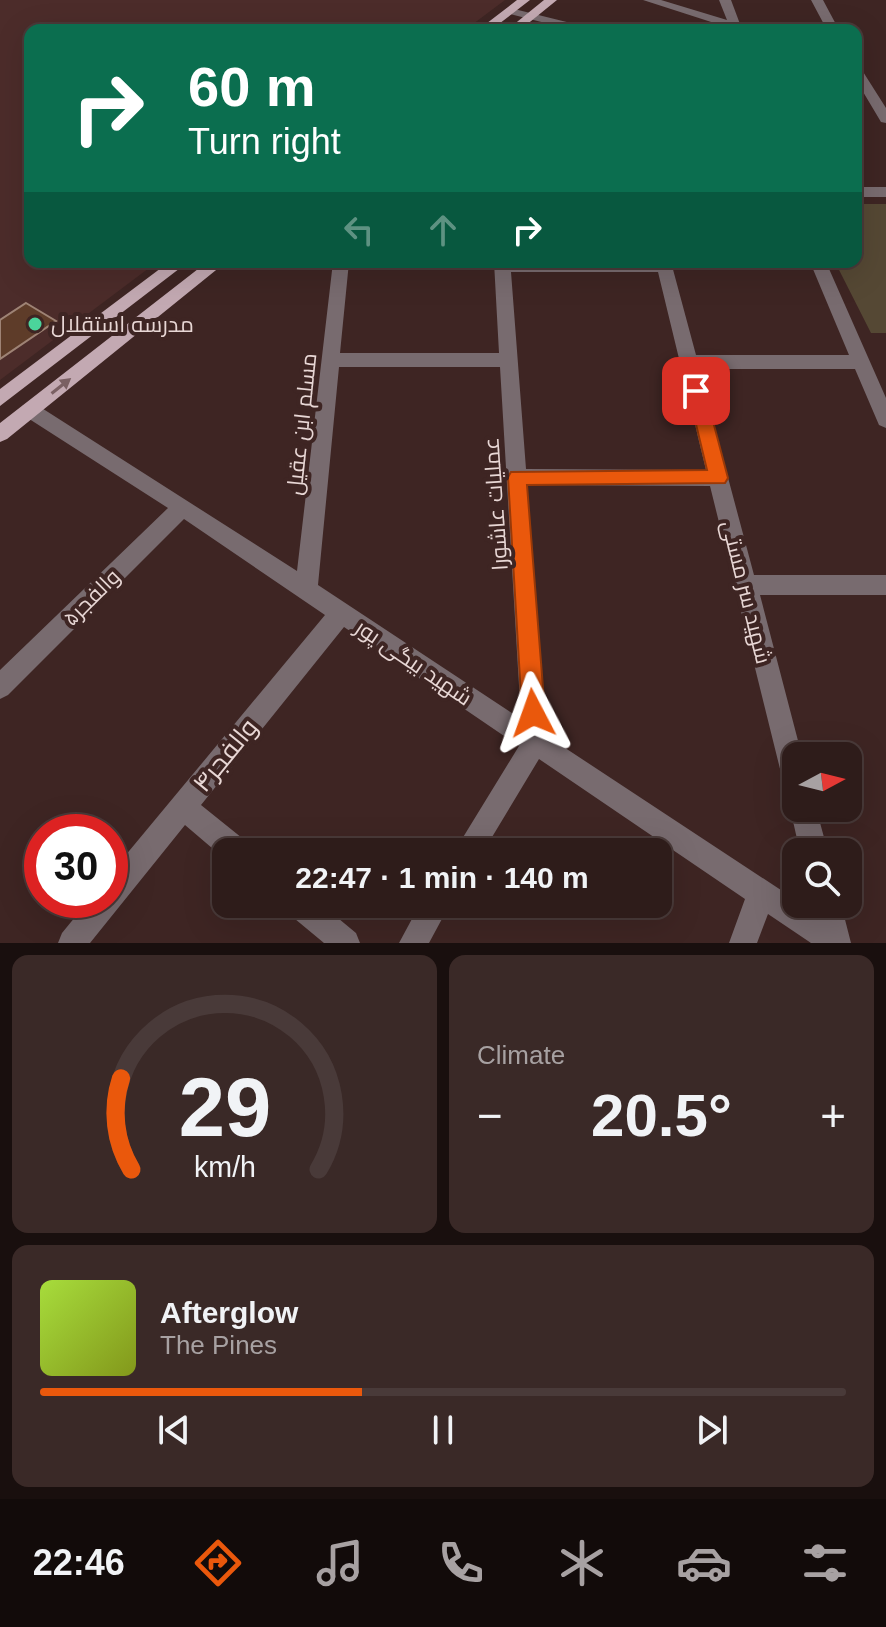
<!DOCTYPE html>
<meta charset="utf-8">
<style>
body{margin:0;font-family:Helvetica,Cairo,sans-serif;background:#3a2927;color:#f1f3f6;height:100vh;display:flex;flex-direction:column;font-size:30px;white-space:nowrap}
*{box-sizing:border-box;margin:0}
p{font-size:26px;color:#a7a1a2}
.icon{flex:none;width:44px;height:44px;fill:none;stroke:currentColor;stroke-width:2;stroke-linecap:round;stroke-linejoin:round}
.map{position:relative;height:943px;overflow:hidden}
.drawer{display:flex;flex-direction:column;gap:12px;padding:12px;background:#190f0e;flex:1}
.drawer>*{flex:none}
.guide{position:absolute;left:24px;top:24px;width:838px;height:244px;border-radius:16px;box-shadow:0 8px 32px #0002,0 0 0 2px #493a39;background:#0b6e4f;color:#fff;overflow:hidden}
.needle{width:52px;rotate:83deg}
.fabs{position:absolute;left:782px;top:742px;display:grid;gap:16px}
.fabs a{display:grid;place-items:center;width:80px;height:80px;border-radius:16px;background:#2e1c1a;box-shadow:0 8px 32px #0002,0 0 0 2px #493a39;font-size:40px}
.speed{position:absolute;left:24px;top:814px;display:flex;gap:16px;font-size:40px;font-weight:700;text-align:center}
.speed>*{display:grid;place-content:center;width:104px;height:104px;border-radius:50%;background:#2e1c1a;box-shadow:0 8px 32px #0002,0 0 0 2px #493a39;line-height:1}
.speed .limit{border:12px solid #d22;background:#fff;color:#111}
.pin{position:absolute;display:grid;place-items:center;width:68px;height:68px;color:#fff;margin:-34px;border-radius:16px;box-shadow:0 4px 12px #0006}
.me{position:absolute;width:88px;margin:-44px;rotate:356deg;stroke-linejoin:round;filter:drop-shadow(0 0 6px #0008)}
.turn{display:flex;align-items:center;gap:28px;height:168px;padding:0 32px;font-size:36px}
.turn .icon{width:104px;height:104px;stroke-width:2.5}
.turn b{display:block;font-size:56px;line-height:68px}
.lanes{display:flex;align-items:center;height:76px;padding:0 32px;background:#0003;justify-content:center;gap:40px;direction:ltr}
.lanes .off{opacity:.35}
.big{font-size:60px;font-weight:800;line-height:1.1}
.drawer .widget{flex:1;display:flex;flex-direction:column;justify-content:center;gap:12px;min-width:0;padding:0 28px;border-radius:16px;background:#3a2927}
.drawer .dial{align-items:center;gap:0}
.dial svg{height:208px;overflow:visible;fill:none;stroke:#493a39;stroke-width:7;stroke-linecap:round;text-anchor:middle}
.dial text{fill:#f1f3f6;stroke:none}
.song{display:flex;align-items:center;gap:24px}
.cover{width:96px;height:96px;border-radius:12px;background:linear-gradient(135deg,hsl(80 70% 55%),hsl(70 70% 35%))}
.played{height:8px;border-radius:4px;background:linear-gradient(90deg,#ea580c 40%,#493a39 40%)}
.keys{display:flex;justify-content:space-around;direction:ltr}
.heat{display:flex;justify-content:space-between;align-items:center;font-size:44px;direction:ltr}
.drawer .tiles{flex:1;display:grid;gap:12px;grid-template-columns:1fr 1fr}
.widget:last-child{grid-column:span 2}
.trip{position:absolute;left:212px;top:838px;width:460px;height:80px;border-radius:16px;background:#2e1c1a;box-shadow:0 8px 32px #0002,0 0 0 2px #493a39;font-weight:800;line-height:80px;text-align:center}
.tabs{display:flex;height:128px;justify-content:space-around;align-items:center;background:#120b0a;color:#a7a1a2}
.tabs .icon{width:56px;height:56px}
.tabs .current{color:#ea580c}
.tabs b{font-size:36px;color:#f1f3f6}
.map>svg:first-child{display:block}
.built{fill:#4c2c2a}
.green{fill:#554834}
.building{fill:#5e3c29;stroke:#9e8375;stroke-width:2}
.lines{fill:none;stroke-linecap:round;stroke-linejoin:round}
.minor{fill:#786b6f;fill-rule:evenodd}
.major{fill:#c3a9b2;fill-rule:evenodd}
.oneway{fill:#7a6063}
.route{fill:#ea580c;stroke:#983908;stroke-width:2}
.poi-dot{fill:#4bd49b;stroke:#3e2523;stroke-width:3}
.labels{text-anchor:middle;stroke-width:8;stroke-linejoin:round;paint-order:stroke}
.poi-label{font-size:22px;fill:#e8d7d5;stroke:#3e2523;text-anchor:start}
.street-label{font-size:22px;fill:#e8d7d5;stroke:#3e2523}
.near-street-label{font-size:26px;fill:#e8d7d5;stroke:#3e2523}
</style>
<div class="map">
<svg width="886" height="943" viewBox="0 0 886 943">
<rect width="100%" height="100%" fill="#3e2523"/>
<path class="built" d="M0,0H505L465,30H30V262H157L0,380Z"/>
<path class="green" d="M856,204H886V333H871L835,262H856Z"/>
<path class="building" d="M26,303L56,321L0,359V320Z"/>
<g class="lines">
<path class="minor" d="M643,0H661L727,20L719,0H731L740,24L754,30H736Z
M811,0H823L839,30H827Z
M510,8L591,28L593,30H573L506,13V9Z
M856,66L860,67L886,108V123L881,122L856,80Z
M856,187H886V197H856Z
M333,262H349L340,353H499L494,262H671L696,355H849L810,262H826L886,398V428L879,425L855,369H699L754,575H886V595H760L802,756H796V794L787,790L783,781L710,486L527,485L547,736L796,900V904H802L815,912L813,904H841L851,943H811L768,914L757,943H729L745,899L539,759L483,852H454L519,746L344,627L201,805L247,842L251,852H226V860L185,825L90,943H58L62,933L89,900H110V874L325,615L184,519L8,695L0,699V670L168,508L23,415L21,410L23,405H37L297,571ZM511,272H658L706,470L526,469ZM339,367H500L521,719L318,585Z
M796,798V808H816L828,852H800L790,808Z
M285,904H321L356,933L360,943H324L289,914Z
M420,904H450L429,943H399Z"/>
<path class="major" d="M517,0H530L491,30H478Z
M544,0H557L520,30H507Z
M169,262H188L0,406V389Z
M207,262H226L7,439L0,442V423Z"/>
</g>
<defs><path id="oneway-solid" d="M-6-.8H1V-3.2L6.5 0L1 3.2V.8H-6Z" transform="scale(2)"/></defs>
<use class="oneway" href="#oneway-solid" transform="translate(61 386) rotate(-38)"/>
<path class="route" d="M696,384L705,391L728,478L725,483L527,485L545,713L541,721L533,724L526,721L522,713L508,477L511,472L707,470L688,391Z"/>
<circle class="poi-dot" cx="35" cy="324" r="8"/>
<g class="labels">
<g class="poi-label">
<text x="51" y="332">مدرسه استقلال</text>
</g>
<g class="street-label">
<text transform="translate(301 424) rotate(-84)" y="8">مسلم ابن عقیل</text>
<text transform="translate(495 504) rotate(-94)" y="8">عملیات عاشورا</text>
<text transform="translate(747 592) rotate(76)" y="8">شهید سر مستی</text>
<text transform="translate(91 597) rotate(-45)" y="8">والفجر۵</text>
<text transform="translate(414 662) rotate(34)" y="8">شهید بیگی پور</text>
</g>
<g class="near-street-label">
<text transform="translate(225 755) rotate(-51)" y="9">والفجر۴</text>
</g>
</g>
</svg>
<div class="fabs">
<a><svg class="needle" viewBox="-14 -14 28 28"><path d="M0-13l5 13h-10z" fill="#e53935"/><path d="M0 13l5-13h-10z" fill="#a7a1a2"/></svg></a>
<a><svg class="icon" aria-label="search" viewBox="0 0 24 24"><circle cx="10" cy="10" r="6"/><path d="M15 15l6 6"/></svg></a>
</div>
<div class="speed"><div class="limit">30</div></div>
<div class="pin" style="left:696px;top:391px;background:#d93025"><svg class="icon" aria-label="arrive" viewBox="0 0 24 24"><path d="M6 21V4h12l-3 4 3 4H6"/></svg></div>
<svg class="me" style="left:533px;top:713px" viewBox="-20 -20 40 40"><path d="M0-17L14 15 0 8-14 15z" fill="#ea580c" stroke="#fff" stroke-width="4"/></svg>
<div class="trip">22:47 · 1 min · 140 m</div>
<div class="guide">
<div class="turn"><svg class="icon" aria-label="right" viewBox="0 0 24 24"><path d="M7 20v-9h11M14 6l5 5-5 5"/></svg><div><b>60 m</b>Turn right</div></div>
<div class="lanes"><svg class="icon off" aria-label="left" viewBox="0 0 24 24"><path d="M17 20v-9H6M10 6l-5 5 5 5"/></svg><svg class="icon off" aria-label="ahead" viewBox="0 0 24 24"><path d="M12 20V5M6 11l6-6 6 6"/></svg><svg class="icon" aria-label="right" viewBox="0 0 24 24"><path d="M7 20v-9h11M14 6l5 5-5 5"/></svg></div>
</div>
</div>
<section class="drawer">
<div class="tiles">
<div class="widget dial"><svg viewBox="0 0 100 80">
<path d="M14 69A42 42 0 1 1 86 69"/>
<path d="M14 69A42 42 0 0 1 10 34" stroke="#ea580c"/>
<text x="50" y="56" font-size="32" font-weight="700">29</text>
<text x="50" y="72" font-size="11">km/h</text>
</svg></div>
<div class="widget"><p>Climate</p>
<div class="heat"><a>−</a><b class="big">20.5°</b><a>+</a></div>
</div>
<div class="widget">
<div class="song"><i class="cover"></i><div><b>Afterglow</b><p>The Pines</p></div></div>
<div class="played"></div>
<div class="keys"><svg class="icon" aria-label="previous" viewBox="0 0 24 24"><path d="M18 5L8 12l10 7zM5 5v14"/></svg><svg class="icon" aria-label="pause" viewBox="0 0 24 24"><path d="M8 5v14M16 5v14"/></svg><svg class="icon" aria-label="next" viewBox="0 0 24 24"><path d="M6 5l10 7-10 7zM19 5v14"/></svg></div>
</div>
</div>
</section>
<nav class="tabs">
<b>22:46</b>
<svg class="icon current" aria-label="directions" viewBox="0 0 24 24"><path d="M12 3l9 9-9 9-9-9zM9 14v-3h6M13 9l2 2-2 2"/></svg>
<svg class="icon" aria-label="music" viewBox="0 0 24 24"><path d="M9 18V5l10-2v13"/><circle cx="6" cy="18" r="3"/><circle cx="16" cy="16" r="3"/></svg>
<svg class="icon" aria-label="phone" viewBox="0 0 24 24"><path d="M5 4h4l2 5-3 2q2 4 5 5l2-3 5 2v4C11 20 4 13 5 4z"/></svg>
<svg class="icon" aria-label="climate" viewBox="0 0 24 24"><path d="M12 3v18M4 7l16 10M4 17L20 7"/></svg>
<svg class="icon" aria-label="car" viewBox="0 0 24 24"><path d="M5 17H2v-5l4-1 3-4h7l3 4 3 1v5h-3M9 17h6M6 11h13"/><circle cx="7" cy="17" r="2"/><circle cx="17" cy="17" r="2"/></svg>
<svg class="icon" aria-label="filters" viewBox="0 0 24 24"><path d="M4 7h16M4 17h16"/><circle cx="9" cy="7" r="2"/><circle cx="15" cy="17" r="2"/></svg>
</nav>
